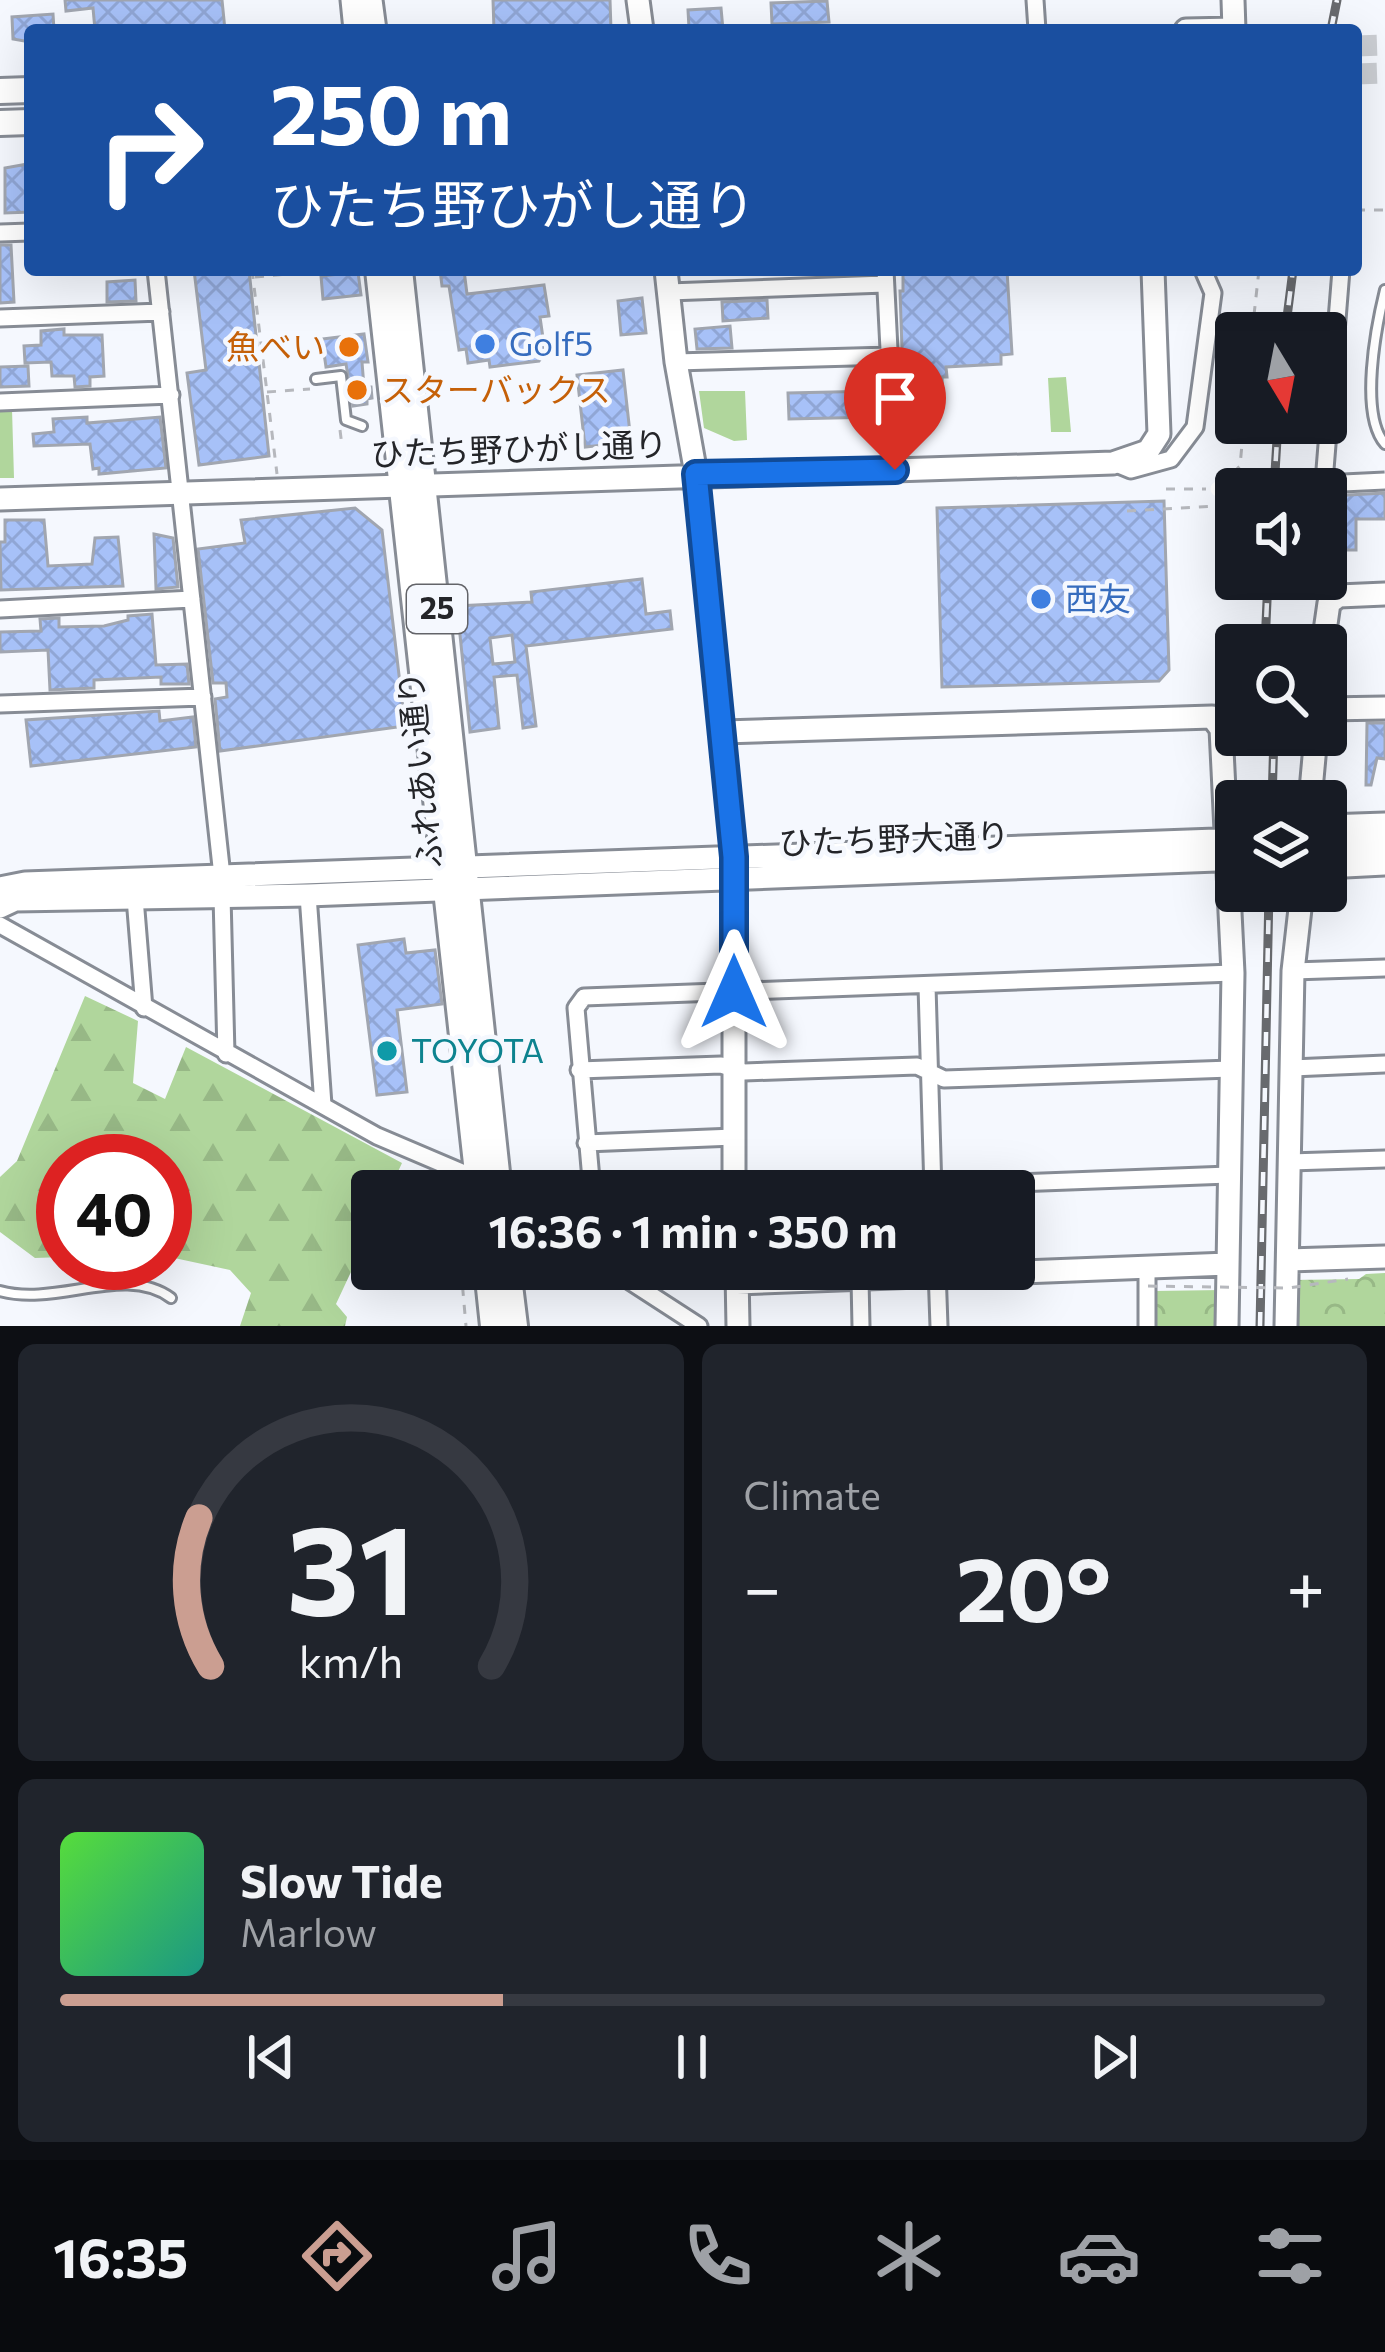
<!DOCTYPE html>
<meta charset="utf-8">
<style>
body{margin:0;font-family:Commissioner,"Noto Sans JP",sans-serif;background:#20242c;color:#f1f3f6;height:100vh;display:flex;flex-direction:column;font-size:45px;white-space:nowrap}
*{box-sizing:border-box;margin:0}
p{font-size:39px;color:#9ea1a6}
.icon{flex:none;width:66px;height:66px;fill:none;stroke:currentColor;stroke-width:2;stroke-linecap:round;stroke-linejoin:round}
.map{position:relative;height:1326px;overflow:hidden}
.side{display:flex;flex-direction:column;gap:18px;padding:18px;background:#0d0f14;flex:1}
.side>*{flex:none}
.hud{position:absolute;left:24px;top:24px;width:1338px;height:252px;border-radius:12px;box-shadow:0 12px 48px #0002;background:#1a4fa0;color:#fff;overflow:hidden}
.needle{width:78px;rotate:170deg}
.fabs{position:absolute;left:1215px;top:312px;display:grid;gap:24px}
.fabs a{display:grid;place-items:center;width:132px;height:132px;border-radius:12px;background:#171b24;box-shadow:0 12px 48px #0002;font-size:60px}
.speed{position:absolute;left:36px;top:1134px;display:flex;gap:24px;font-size:60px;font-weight:700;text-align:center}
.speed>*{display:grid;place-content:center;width:156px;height:156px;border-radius:50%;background:#171b24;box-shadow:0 12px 48px #0002;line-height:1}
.speed .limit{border:18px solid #d22;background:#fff;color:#111}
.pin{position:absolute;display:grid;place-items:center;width:102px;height:102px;color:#fff;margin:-123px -51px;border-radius:50% 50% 50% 0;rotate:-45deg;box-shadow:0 0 12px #0007}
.pin .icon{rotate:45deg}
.me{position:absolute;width:132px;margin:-66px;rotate:0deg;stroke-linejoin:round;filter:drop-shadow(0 0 9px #0008)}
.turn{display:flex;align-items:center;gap:42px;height:252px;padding:0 48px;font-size:54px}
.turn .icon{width:156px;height:156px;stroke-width:2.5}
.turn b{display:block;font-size:84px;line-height:102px}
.big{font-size:90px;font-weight:700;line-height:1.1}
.side .card{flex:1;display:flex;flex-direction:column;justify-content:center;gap:18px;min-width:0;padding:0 42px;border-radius:18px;background:#20242c}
.side .dial{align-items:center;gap:0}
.dial svg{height:312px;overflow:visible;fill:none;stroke:#363941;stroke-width:7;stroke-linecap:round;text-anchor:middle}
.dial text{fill:#f1f3f6;stroke:none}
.song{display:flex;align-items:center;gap:36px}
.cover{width:144px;height:144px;border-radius:18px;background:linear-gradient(135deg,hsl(110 70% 55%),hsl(170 70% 35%))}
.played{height:12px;border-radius:6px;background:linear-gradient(90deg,#cb9e91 35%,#363941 35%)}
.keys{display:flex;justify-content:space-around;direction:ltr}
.heat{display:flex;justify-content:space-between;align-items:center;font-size:66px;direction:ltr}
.side .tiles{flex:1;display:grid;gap:18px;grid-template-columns:1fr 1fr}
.card:last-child{grid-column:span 2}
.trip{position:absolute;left:351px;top:1170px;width:684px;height:120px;border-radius:12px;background:#171b24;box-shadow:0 12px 48px #0002;font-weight:700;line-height:120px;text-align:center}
.tab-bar{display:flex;height:192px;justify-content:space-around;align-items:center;background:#090b0e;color:#9ea1a6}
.tab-bar .icon{width:84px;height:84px}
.tab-bar .active{color:#cb9e91}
.tab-bar b{font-size:54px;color:#f1f3f6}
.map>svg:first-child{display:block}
.grass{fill:#b0d69c}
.forest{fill:url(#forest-firs)}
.park{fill:url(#park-crowns)}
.building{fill:url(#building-cross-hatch);stroke:#a1a6b0;stroke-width:3;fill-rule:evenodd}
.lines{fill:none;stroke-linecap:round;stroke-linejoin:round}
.secondary-tunnel{stroke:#cbced3;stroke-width:21;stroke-dasharray:21 10;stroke-linecap:butt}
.lane-casing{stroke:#878c95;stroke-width:14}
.street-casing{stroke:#878c95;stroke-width:21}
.secondary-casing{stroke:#878c95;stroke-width:27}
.primary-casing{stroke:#878c95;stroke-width:30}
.path{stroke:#b6b8bd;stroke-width:3;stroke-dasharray:9 9;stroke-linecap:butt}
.lane{stroke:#fff;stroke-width:8}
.street{stroke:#fff;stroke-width:15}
.secondary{stroke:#fff;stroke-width:21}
.primary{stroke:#fff;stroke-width:24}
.rail-casing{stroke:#686a6e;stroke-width:9}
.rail{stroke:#f5f8fe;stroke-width:4.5;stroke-dasharray:14;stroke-linecap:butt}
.street-bridge-casing{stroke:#878c95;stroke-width:21;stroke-linecap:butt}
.path-bridge{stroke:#b6b8bd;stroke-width:3;stroke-dasharray:9 9;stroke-linecap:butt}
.street-bridge{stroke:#fff;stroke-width:15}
.route-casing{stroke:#114b97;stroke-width:30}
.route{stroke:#1a73e8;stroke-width:21}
.shop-dot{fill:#3f7fe0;stroke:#f5f8fe;stroke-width:4.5}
.food-dot{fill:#e8710a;stroke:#f5f8fe;stroke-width:4.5}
.culture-dot{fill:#0f9aa8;stroke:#f5f8fe;stroke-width:4.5}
.labels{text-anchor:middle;stroke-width:9;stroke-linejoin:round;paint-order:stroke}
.shield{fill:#f5f8fe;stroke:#636469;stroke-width:3}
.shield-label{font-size:30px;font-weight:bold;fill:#242529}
.shop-label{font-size:33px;fill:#366cbe;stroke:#f5f8fe;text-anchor:start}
.food-label{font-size:33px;fill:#c56008;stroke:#f5f8fe;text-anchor:end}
.street-label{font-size:33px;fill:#242529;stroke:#f5f8fe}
.culture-label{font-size:33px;fill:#0d838f;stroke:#f5f8fe;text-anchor:start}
</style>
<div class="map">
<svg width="1385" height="1326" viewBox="0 0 1385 1326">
<defs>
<pattern id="forest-firs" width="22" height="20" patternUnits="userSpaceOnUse" patternTransform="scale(3)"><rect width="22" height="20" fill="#b0d69c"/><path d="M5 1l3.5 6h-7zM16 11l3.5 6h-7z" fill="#97b886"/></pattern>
<pattern id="park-crowns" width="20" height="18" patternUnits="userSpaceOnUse" patternTransform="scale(3)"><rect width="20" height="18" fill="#b0d69c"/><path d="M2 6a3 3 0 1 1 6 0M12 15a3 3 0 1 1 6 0" fill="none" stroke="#97b886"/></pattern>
<pattern id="building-cross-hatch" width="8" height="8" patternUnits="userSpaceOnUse" patternTransform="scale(3)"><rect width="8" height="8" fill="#a7c1f8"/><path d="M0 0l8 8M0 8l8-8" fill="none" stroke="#90a6d5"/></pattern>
</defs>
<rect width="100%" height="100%" fill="#f5f8fe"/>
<path class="grass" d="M1066,377L1071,432H1051L1048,378Z
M699,391H745L747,440L734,441L704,428Z
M0,409H12L14,478H0Z"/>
<path class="forest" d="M85,996L138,1021L133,1083L165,1099L186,1047L402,1163L389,1191H372V1227L336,1304L347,1317L345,1326H240L251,1293L230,1270L165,1256V1161H63V1257L35,1258L0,1232V1177L17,1161Z"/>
<path class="park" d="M1385,1273V1326H1294V1280L1359,1279L1366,1274Z
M1222,1290V1326H1154V1291Z"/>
<path class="building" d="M65,0H222L225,30H95L93,8L66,11Z
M493,0H610L611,30H494Z
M827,1L829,22L772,24L771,3Z
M721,8L723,30L689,28L688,10Z
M53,14L54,30H30V42L13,39L12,17Z
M27,164L30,212L5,213V168Z
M0,245H11L14,302L0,303Z
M194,270H249L269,456L199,465L187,373L206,370Z
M440,270H464L467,294L544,285L549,316L540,317L545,352L539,361L490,367L489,360L468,363L466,349L459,350L449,286H442Z
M903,270H1007L1012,354L1001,355V364L946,367L947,377H942L943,405L904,407L900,291H903Z
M358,272L361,295L323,299L321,276Z
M135,280L136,301L107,302V282Z
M642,298L646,333L621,335L618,301Z
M767,300L768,318L723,321L722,302Z
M730,326L732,348L697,349L695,329Z
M64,329V335H102L104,376L90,377V386L75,387L74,376H52L51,362L25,363L24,346L41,345V331Z
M364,334L368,362H362L364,387H371L372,398L367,399V404L353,406L346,364L326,367L322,339Z
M28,366L29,386L0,387V367Z
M623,370L631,442L585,447L577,375Z
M877,391L878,417L789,419L788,393Z
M87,417V423L160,417L166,468L99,474V468L93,469L90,444L34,446L33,434L54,432L53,419Z
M1385,493V519H1356V550H1330V496Z
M1164,501L1169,670L1159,681L942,687L937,508Z
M355,508L382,530L405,726L220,751L215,699L227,697L226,683H213L198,549L245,543L241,520Z
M5,520H44L48,566L92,564L95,538L118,537L123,586L1,590L0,542H5Z
M154,534L173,538L178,587L156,589Z
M642,579L646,614L670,611L672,629L526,646L536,726L523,728L517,675L494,677L499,728L470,732L457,606L532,602L531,592ZM512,635L515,662L493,664L490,638Z
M152,614L156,665L187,664L189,684H161V677L94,680V688L50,690L48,650L0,652V632L41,631L40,619L59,618V627L104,626L128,620V616Z
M159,711L160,721L193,717L196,747L31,766L26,720Z
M1367,723H1385V759L1377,758L1371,785H1366Z
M404,939L406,953L435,950L442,1004L397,1010L407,1092L377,1095L358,945Z"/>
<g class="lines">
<path class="secondary-tunnel" d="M1356,46L1385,45
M1356,74L1385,73"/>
<g class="lane-casing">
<path id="lane" d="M1385,290C1376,327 1359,414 1385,444
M316,379L341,376L346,420L362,426
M0,1291C57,1307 125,1264 171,1298"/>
</g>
<g class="street-casing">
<path id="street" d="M1035,0L1037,30
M0,233L30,232
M156,270L222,876
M885,270L895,469
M669,292L885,284
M0,318L161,312
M676,362L890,356
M0,402L171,395
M1114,463L1131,470L1171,459L1195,427L1213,293L1203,270
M1324,482L1341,270
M0,609L192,599
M0,704L203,697
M1326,823L1385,821
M1326,870L1385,867
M308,895L323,1105
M222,896L226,1054
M135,898L144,1008
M0,925L377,1136L478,1179
M1293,971L1385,968
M927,986L933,1191
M1292,1068L1385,1064
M579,1070L721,1065L744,1072L917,1066L944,1079L1231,1069
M586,1143L734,1137
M1290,1162L1385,1159
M933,1186L1229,1175
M592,1191L576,1008L584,997L1233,973
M611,1269L699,1326
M937,1269L939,1326
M860,1279L861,1326
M1147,1326V1267"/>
</g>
<g class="secondary-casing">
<path id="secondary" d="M352,0L355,30
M371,0L375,30
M638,0L642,30
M1233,0L1234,30
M1186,30L1234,29
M666,270L676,362L696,474L734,857V1191
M0,499L1113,463L1148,451L1159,434L1153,270
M1323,645L1329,603L1339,596L1385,594
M1326,709L1385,708
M724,732L1212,717L1221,729L1233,973L1227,1326
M1310,801L1316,735
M1326,836L1385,833
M1326,855L1385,853
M0,888L25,883L1216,840
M0,907L15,900L308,895L1217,860
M1288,1260L1385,1257
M737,1273L738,1326
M737,1283L1228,1264
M1286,1326L1293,971L1302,891"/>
</g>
<g class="primary-casing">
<path id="primary" d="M0,91L30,90
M0,123L30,122
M378,270L479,1191
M400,270L499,1191
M487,1269L493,1326
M508,1269L515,1326"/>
</g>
<path class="path" d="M1356,210H1385
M252,270L277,474
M255,277L331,270
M1252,333L1259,270
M267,392L310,389
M340,430L342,446
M1233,473L1240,466L1244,423
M1166,489H1206
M1127,511L1219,506
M461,1269L466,1326"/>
<use href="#lane" class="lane"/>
<use href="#street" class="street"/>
<use href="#secondary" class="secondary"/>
<use href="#primary" class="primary"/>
<g class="rail-casing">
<path id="rail" d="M1331,30L1337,0
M1285,333L1293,270
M1274,489L1278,423
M1265,645L1268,579
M1272,801L1274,735
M1260,1326L1269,891"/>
</g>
<use href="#rail" class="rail"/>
<g class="street-bridge-casing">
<path id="street-bridge" d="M1218,489L1385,481"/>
</g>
<path class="path-bridge" d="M1148,1286L1289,1288L1348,1279"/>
<use href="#street-bridge" class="street-bridge"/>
</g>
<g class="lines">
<g class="route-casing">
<path id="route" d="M734,992V857L696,474L895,470"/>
</g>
<use href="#route" class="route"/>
</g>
<g class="shop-dot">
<circle cx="485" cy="344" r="12"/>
<circle cx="1041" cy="599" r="12"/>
</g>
<g class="food-dot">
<circle cx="349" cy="347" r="12"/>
<circle cx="357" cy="390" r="12"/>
</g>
<circle class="culture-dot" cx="387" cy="1051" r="12"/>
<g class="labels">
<rect class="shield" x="407" y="585" width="60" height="48" rx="9"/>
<g class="shield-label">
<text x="437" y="619">25</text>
</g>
<g class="shop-label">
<text x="509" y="356">Golf5</text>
<text x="1065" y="611">西友</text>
</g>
<g class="food-label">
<text x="325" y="359">魚べい</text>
<text x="381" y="402" text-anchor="start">スターバックス</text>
</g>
<g class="street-label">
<text transform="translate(519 449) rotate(-2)" y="12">ひたち野ひがし通り</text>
<text transform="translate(420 770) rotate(-96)" y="12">ふれあい通り</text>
<text transform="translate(894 839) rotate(-2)" y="12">ひたち野大通り</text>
</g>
<g class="culture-label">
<text x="411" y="1063">TOYOTA</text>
</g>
</g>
</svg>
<div class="fabs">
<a><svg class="needle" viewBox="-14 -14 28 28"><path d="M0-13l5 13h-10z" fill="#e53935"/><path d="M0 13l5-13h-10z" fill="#9ea1a6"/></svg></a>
<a><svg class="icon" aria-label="sound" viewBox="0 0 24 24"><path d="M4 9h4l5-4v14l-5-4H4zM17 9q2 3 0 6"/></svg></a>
<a><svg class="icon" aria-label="search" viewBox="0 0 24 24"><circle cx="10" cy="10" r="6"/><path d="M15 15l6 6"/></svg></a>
<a><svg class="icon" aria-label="layers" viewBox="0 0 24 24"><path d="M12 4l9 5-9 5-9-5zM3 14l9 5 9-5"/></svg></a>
</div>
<div class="speed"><div class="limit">40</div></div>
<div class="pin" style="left:895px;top:470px;background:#d93025"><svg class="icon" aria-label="arrive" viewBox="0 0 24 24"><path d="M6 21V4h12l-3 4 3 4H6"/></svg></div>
<svg class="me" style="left:734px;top:992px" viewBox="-20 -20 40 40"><path d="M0-17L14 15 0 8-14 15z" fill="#1a73e8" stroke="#fff" stroke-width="4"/></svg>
<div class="trip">16:36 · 1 min · 350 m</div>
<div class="hud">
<div class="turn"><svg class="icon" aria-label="right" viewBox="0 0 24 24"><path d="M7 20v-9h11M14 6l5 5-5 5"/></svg><div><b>250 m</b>ひたち野ひがし通り</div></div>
</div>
</div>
<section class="side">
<div class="tiles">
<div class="card dial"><svg viewBox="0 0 100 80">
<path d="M14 69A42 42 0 1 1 86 69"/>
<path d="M14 69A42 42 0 0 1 11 31" stroke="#cb9e91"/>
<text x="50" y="56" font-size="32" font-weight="700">31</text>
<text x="50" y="72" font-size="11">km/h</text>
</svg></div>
<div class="card"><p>Climate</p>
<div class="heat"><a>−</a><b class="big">20°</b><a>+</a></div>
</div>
<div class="card">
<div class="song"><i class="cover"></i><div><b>Slow Tide</b><p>Marlow</p></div></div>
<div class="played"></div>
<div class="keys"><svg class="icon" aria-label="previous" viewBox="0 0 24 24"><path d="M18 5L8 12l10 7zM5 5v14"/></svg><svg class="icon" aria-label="pause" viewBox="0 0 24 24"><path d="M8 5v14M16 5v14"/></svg><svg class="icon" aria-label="next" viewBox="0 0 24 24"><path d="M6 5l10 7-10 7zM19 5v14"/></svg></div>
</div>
</div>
</section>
<nav class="tab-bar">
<b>16:35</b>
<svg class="icon active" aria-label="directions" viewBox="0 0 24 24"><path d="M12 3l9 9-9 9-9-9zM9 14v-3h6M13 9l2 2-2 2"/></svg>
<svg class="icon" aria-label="music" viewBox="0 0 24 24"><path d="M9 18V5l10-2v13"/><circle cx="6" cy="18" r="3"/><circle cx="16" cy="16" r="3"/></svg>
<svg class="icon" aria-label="phone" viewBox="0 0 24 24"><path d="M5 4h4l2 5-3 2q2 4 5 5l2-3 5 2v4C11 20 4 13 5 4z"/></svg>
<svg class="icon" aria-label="climate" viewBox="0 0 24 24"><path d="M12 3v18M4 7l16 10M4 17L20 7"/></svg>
<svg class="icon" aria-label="car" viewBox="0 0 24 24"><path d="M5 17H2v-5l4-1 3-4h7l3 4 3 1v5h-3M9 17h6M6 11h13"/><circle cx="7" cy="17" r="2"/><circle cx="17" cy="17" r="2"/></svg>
<svg class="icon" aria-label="filters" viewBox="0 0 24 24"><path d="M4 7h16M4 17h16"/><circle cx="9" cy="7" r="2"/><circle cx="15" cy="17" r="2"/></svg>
</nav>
